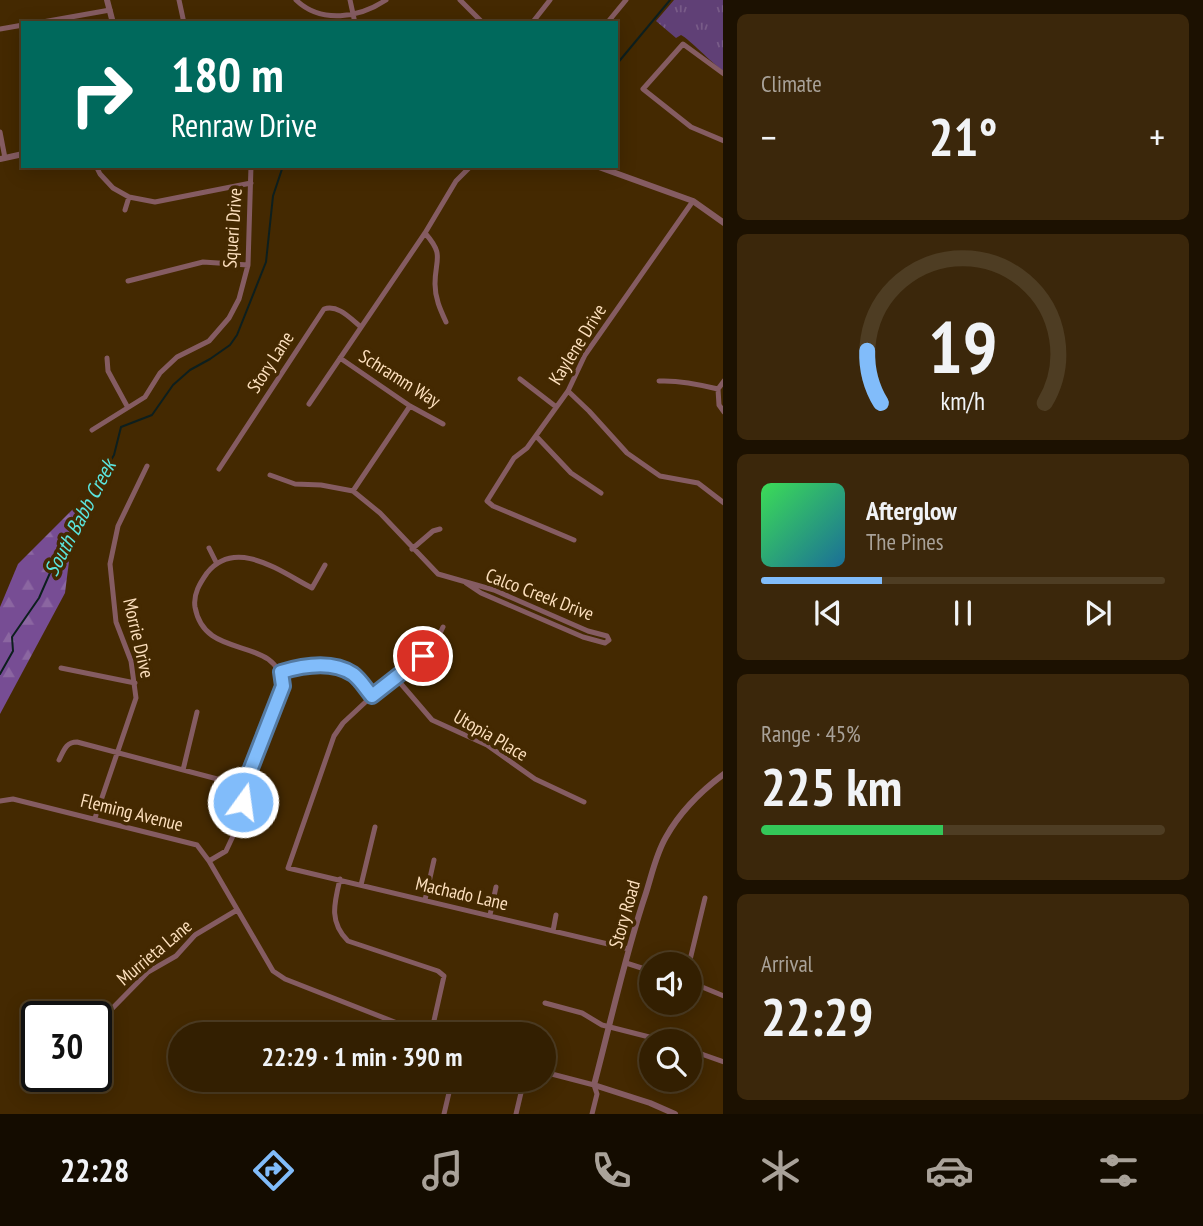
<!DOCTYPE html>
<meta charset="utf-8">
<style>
body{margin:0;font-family:"PT Sans Narrow",sans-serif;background:#3b270b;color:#f1f3f6;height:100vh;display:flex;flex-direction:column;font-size:26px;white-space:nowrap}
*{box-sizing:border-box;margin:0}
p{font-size:23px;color:#a9a299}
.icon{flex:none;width:38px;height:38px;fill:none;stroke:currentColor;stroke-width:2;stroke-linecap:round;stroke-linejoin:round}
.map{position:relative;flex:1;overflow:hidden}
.side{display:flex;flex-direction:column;gap:14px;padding:14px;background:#1c1101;width:480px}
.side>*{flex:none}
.guide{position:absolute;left:21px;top:21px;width:597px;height:147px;border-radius:0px;box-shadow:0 4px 18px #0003,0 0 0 2px #4e3d23;background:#00695c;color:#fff;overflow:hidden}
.controls{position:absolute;left:639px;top:952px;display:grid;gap:14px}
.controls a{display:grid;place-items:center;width:63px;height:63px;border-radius:50%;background:#331f01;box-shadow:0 4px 18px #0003,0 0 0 2px #4e3d23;font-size:35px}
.speed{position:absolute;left:21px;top:1001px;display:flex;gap:14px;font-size:35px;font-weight:700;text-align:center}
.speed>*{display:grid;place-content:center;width:91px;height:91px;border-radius:50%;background:#331f01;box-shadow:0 4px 18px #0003,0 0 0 2px #4e3d23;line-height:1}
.speed .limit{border:4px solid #111;border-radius:10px;background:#fff;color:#111}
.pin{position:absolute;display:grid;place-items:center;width:60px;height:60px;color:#fff;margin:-30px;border:4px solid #fff;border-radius:50%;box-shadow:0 2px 7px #0007}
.me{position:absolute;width:77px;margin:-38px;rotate:14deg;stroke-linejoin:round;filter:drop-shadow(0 0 5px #0008)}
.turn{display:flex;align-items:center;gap:24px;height:147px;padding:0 35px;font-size:32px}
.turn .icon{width:91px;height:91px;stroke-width:2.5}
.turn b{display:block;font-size:49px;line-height:60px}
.big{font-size:52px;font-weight:700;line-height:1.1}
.side .widget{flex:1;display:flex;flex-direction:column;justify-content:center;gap:10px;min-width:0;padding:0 24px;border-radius:10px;background:#3b270b}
.side .dial{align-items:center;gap:0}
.dial svg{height:182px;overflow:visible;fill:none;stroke:#4e3d23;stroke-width:7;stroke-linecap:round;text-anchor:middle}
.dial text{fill:#f1f3f6;stroke:none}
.song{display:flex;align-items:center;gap:21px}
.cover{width:84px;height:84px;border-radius:10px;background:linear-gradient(135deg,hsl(130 70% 55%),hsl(200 70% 35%))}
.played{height:7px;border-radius:4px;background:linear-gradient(90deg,#81bcfa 30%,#4e3d23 30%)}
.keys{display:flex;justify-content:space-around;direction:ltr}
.heat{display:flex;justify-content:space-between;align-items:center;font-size:38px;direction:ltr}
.charge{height:10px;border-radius:5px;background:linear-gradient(90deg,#34c759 45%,#4e3d23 0)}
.trip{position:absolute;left:168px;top:1022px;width:388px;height:70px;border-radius:35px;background:#331f01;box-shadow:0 4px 18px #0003,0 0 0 2px #4e3d23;font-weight:700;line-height:70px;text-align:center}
.tab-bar{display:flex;height:112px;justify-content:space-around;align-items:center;background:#140c00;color:#a9a299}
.tab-bar .icon{width:49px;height:49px}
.tab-bar .active{color:#81bcfa}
.tab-bar b{font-size:32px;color:#f1f3f6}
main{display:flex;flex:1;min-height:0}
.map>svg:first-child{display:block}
.forest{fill:url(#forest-firs)}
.park{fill:url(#park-tufts)}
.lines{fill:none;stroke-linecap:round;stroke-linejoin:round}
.stream{stroke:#0d1f1e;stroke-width:2}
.minor{stroke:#855c62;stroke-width:5}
.tertiary{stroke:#855c62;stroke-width:6}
.route-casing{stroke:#547aa2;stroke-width:18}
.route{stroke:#81bcfa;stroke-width:12}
.labels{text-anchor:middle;stroke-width:7;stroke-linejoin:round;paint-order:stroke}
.street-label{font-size:19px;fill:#fcdfbd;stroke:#442901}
.water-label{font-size:21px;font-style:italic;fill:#5be5de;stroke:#442901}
</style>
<main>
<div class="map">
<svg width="724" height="1114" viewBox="0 0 724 1114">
<defs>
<pattern id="forest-firs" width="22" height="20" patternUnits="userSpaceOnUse" patternTransform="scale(1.75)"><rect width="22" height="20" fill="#774d94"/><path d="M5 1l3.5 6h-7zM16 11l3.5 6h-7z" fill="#8b66a1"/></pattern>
<pattern id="park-tufts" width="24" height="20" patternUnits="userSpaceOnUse" patternTransform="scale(1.75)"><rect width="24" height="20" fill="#604076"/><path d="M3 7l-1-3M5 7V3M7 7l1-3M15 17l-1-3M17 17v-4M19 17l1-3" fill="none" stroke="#785b88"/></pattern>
</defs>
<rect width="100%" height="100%" fill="#442901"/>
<path class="forest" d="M76,506L65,593L0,714V607L18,564Z"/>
<path class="park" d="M674,0H723V71C712,63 689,39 681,35L676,38L656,21Z"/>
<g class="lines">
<path class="stream" d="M616,65L670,0
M0,674L13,651L12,637L39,598L64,541L79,528L83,507L114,455L121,427L152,415L173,385L190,370L210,359L230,345L237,335L266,262L273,196L283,166"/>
<path class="minor" d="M179,0L184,23
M296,0C321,24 359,18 386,0
M350,0L355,23
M460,0L483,23
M37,23L110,10
M532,23L550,0
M607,23L626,0
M0,29L23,25
M724,74L683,44L643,89L691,127L724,141
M0,132L5,158
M96,166L100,174L113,188L129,197L155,202L251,183
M125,210L129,197
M425,233C445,256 435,258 435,284C435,298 440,309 446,322
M128,281L203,262L248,265
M107,358L108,371L127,406
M340,358L410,406L443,424
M520,379L555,406
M659,381C679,380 698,384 718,389
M724,381L718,389L719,405L724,412
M568,391L589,411L627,453L660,476L698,483L724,503
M309,404L425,233L456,181L471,166
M92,430L145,397L160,373L177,357L209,341L229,318L239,299L248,265L251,166
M536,436L571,473L601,493
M219,469L324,309C338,304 351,319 361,327
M270,475L295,484L321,485L353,491L380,513L438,574L494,590L588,631L607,636L609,640L605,643L583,637L481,593L466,583
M353,491L410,406
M574,540L493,506L487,501L514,458L527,448L568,391L585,355L693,201
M209,548L216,562
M412,549L433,531L440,529
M443,627L434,646L372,696L343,723L334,736L288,868L629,949
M61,668L135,683
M281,672C304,665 332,660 353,674C360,679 366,690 372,696
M396,678L432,720L487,745L535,779L584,802
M59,760C64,750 66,742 77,742L244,786
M183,770L197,712
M0,801L13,799L197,845L209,861L273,971L285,979L425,1034
M95,818L136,698L131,661L116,622L110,564L118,526L147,466
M209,861L226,851L241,819L244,786L283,686C277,633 205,663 195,607C193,594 200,583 207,573C236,537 281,572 312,588L325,565
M340,879C334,904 329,922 348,941L438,971L444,976L431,1034
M361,885L375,827
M425,900L434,860
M490,915L496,887
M553,931L556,915
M626,963L651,971
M689,964L705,898
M690,982L724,996
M545,1003L582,1013L602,1025L665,1041
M96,1025L148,972L176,956L195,935L237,910
M690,1050L724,1062
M544,1072L594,1085L597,1094L592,1114
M444,1114L452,1080
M516,1114L524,1080"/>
<path class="tertiary" d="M107,0L113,23
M0,159L23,154
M596,166L693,201L724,223
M675,1114L650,1103L594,1085C611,1021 625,955 646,893C652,874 656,854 666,837C680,812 701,791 724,774"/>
</g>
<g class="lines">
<g class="route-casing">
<path id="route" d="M243,802L244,786L283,686L281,672C304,665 332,660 353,674C360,679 366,689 372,696L423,656"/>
</g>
<use href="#route" class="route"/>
</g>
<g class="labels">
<g class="street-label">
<text transform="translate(232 228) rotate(-86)" y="7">Squeri Drive</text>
<text transform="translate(577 344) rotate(-58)" y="7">Kaylene Drive</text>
<text transform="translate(270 362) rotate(-57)" y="7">Story Lane</text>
<text transform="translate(400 378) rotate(32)" y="7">Schramm Way</text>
<text transform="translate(540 594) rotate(21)" y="7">Calco Creek Drive</text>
<text transform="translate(139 638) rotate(77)" y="7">Morrie Drive</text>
<text transform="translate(491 735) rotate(30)" y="7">Utopia Place</text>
<text transform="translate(132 812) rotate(14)" y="7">Fleming Avenue</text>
<text transform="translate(462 893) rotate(13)" y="7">Machado Lane</text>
<text transform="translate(624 914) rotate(-74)" y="7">Story Road</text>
<text transform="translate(154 952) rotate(-40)" y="7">Murrieta Lane</text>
</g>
<g class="water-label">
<text transform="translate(80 518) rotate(-62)" y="7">South Babb Creek</text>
</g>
</g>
</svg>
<div class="controls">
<a><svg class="icon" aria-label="sound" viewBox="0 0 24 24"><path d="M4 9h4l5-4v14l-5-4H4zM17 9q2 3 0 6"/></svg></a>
<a><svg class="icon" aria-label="search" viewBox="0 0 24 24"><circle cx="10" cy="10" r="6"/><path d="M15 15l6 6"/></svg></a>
</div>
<div class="speed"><div class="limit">30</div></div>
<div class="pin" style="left:423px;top:656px;background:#d93025"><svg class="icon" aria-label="arrive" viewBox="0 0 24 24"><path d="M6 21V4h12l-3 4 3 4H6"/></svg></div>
<svg class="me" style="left:243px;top:802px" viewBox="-20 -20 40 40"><circle r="17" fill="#81bcfa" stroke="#fff" stroke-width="3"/><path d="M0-11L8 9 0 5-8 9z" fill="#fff"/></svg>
<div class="trip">22:29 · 1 min · 390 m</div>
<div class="guide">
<div class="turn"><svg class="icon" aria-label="right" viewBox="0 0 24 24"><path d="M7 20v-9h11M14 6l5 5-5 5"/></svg><div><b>180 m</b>Renraw Drive</div></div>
</div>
</div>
<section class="side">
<div class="widget"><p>Climate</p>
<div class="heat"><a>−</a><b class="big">21°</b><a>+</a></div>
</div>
<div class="widget dial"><svg viewBox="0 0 100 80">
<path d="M14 69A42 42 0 1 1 86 69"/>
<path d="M14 69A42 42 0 0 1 8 46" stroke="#81bcfa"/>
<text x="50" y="56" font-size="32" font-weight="700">19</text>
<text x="50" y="72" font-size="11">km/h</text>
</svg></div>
<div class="widget">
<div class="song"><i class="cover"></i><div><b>Afterglow</b><p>The Pines</p></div></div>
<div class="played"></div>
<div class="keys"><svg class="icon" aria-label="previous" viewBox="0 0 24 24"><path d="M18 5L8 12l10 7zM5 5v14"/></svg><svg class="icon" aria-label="pause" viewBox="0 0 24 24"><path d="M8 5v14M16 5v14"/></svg><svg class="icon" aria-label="next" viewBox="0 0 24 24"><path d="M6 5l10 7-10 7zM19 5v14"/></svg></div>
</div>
<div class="widget"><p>Range · 45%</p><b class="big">225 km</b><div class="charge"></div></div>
<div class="widget"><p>Arrival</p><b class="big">22:29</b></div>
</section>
</main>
<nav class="tab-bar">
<b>22:28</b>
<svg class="icon active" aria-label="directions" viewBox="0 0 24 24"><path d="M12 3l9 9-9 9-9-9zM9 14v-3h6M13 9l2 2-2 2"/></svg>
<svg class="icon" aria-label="music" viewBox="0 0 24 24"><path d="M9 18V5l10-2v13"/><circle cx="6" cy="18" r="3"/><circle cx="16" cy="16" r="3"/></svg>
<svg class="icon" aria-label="phone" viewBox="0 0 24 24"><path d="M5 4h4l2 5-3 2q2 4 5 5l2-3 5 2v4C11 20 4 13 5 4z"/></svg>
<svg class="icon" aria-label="climate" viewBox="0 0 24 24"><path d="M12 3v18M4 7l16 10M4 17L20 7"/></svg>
<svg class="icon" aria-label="car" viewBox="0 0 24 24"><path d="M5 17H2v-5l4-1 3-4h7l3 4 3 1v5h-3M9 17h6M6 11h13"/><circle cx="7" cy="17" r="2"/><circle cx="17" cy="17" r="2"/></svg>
<svg class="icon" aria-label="filters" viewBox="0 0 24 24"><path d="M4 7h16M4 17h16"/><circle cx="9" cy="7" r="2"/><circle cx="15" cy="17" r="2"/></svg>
</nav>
